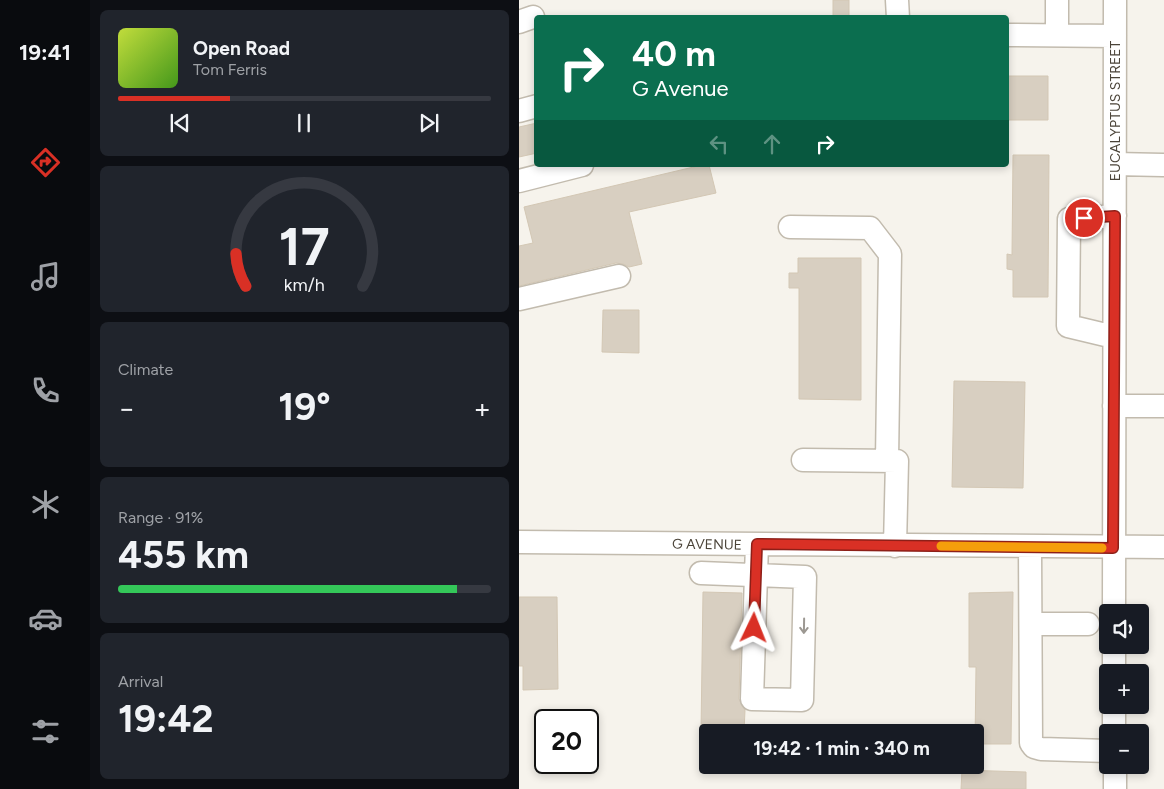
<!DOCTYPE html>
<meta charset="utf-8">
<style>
body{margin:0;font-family:Figtree,sans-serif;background:#20242c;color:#f1f3f6;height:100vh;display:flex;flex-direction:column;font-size:19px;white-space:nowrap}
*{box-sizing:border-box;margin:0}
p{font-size:16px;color:#9ea1a6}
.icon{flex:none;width:28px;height:28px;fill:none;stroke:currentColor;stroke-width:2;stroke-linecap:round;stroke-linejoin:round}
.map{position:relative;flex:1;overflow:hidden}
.drawer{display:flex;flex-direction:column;gap:10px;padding:10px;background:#0d0f14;width:429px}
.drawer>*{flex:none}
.guide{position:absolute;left:15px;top:15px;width:475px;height:152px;border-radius:5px;box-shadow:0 2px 8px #0003;background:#0b6e4f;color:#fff;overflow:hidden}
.controls{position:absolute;left:580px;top:604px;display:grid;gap:10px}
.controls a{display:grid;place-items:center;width:50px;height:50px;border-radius:5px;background:#171b24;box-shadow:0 2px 8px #0003;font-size:25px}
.speed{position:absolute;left:15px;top:709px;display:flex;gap:10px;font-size:25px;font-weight:700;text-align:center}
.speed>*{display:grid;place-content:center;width:65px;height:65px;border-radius:50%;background:#171b24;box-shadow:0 2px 8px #0003;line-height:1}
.speed .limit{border:2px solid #111;border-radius:8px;background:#fff;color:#111}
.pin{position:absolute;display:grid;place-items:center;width:42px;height:42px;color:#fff;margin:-21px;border:2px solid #fff;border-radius:50%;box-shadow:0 1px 5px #0007}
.me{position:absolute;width:55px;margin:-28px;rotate:2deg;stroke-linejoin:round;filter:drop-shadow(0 0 4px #0008)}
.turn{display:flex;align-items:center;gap:18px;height:105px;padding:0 15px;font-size:22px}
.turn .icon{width:65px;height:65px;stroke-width:2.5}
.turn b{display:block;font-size:35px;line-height:42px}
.lanes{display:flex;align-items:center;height:48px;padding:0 15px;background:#0003;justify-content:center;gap:25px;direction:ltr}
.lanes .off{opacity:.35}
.big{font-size:38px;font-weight:700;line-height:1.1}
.drawer .tile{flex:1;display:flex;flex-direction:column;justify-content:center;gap:8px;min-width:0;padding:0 18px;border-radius:8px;background:#20242c}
.drawer .dial{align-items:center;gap:0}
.dial svg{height:130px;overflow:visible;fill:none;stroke:#363941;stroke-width:7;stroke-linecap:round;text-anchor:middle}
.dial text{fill:#f1f3f6;stroke:none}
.song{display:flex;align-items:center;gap:15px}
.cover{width:60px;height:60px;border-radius:8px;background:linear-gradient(135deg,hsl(70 70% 55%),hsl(100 70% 35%))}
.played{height:5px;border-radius:2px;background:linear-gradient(90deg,#d93025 30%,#363941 30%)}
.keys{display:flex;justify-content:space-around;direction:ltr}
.heat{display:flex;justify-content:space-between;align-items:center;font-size:28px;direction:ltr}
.charge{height:8px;border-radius:4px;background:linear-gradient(90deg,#34c759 91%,#363941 0)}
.trip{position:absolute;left:180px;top:724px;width:285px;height:50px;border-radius:5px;background:#171b24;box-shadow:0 2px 8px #0003;font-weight:700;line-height:50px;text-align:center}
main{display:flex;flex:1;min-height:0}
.menu{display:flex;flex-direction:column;width:90px;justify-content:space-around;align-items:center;background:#090b0e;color:#9ea1a6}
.menu .icon{width:35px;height:35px}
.menu .on{color:#d93025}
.menu b{font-size:22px;color:#f1f3f6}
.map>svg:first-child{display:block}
.building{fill:#d8cfc1;stroke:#d3c7b4}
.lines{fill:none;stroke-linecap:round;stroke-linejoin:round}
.minor-casing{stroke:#c2bbae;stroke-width:25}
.minor{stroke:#fff;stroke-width:22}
.oneway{stroke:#9c9892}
.route-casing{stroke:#8d1f18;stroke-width:12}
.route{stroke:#d93025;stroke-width:9}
.slow{stroke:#f59e0b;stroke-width:9}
.labels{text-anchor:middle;stroke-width:5;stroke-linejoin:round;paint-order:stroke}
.street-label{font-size:14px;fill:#4b4439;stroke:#fff}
</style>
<main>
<nav class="menu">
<b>19:41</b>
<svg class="icon on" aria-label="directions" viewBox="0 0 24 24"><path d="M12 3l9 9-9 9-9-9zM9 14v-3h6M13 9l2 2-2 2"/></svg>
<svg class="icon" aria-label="music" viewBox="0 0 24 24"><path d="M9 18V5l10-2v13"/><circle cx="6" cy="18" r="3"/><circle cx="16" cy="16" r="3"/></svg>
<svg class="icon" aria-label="phone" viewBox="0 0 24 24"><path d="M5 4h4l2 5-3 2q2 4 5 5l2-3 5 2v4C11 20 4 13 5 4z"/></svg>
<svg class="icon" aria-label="climate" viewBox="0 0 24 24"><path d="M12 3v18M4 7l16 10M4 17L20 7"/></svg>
<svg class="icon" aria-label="car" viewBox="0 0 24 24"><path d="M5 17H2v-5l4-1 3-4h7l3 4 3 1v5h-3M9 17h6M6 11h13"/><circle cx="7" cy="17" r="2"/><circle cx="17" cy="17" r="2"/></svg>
<svg class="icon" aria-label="filters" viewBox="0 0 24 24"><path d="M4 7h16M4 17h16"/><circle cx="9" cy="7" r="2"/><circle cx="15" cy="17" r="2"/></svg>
</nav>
<section class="drawer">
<div class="tile">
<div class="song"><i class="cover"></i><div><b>Open Road</b><p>Tom Ferris</p></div></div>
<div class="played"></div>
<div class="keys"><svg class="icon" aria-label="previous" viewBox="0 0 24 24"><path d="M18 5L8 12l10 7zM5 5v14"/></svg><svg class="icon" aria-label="pause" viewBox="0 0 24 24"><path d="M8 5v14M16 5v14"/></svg><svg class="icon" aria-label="next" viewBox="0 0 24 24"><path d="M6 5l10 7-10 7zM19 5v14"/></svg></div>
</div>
<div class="tile dial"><svg viewBox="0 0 100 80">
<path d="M14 69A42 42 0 1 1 86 69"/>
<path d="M14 69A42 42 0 0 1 8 49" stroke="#d93025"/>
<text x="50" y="56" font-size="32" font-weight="700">17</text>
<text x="50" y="72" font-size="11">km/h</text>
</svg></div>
<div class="tile"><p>Climate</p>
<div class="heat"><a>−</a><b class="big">19°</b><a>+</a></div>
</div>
<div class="tile"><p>Range · 91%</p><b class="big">455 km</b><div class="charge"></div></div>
<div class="tile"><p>Arrival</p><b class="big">19:42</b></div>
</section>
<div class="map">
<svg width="646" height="789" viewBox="0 0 646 789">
<rect width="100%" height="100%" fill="#f6f3ec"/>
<path class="building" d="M314,0H330V18H314Z
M488,76H529V120H488Z
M18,123V153L0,157V127Z
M494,155H530L529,297H494V270L488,269V254L493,255Z
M183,165H190L197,193L110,212L123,264L110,267L104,264L97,263L0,286V246L14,243L5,207Z
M279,258H342V400L280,399V288H270V273H279Z
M84,310H120V353L83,352Z
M435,381L506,382L504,488L433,487Z
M184,592L223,593L220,699L226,710L225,732H182Z
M494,592L492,744H456L457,667H450V593Z
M0,597H38L39,689L4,690V666H0Z
M443,770L507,772V789H442Z"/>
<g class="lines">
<g class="minor-casing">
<path id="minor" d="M378,0L379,18
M538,0V35
M0,22L14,17
M488,35L596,36
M0,111L18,106
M596,164L644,165
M0,181L63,165
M271,227L351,228L371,254L368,460
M0,299L100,276
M595,337L549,326L550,219L596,216
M595,406H646
M284,460L378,461L376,546
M0,542L646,547
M511,547L512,743L515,747L522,749L589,751
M182,573L286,577L283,700L233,699L238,544
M595,612L596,0
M512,624H569
M595,645V672
M595,705V732
M596,765V789"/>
</g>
<use href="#minor" class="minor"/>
</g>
<defs><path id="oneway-shaft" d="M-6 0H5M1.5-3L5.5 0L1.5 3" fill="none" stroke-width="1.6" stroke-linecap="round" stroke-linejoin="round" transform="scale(1.25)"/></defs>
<use class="oneway" href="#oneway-shaft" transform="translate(285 626) rotate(91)"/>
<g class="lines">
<g class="route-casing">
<path id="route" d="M235,628L238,544L594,548L596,216L565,218"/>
</g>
<use href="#route" class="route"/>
<path class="slow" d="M422,546L583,548"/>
</g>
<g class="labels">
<g class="street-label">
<text transform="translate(596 111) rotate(-90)" y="5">EUCALYPTUS STREET</text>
<text transform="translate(188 544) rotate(1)" y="5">G AVENUE</text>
</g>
</g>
</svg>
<div class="controls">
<a><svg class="icon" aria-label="sound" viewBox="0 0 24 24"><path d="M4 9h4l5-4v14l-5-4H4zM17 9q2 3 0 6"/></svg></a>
<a>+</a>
<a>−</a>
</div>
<div class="speed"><div class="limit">20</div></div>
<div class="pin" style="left:565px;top:218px;background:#d93025"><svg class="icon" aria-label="arrive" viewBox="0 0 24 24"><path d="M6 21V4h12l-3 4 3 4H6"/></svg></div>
<svg class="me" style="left:235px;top:628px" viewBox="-20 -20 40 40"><path d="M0-17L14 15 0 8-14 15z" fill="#d93025" stroke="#fff" stroke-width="4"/></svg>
<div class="trip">19:42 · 1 min · 340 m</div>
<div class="guide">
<div class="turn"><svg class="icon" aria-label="right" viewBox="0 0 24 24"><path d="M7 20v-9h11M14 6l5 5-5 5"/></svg><div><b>40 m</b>G Avenue</div></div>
<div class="lanes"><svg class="icon off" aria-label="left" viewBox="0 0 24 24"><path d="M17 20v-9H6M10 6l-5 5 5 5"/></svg><svg class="icon off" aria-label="ahead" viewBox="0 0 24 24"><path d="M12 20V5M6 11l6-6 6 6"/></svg><svg class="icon" aria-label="right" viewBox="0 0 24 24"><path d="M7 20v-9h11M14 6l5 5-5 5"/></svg></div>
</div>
</div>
</main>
